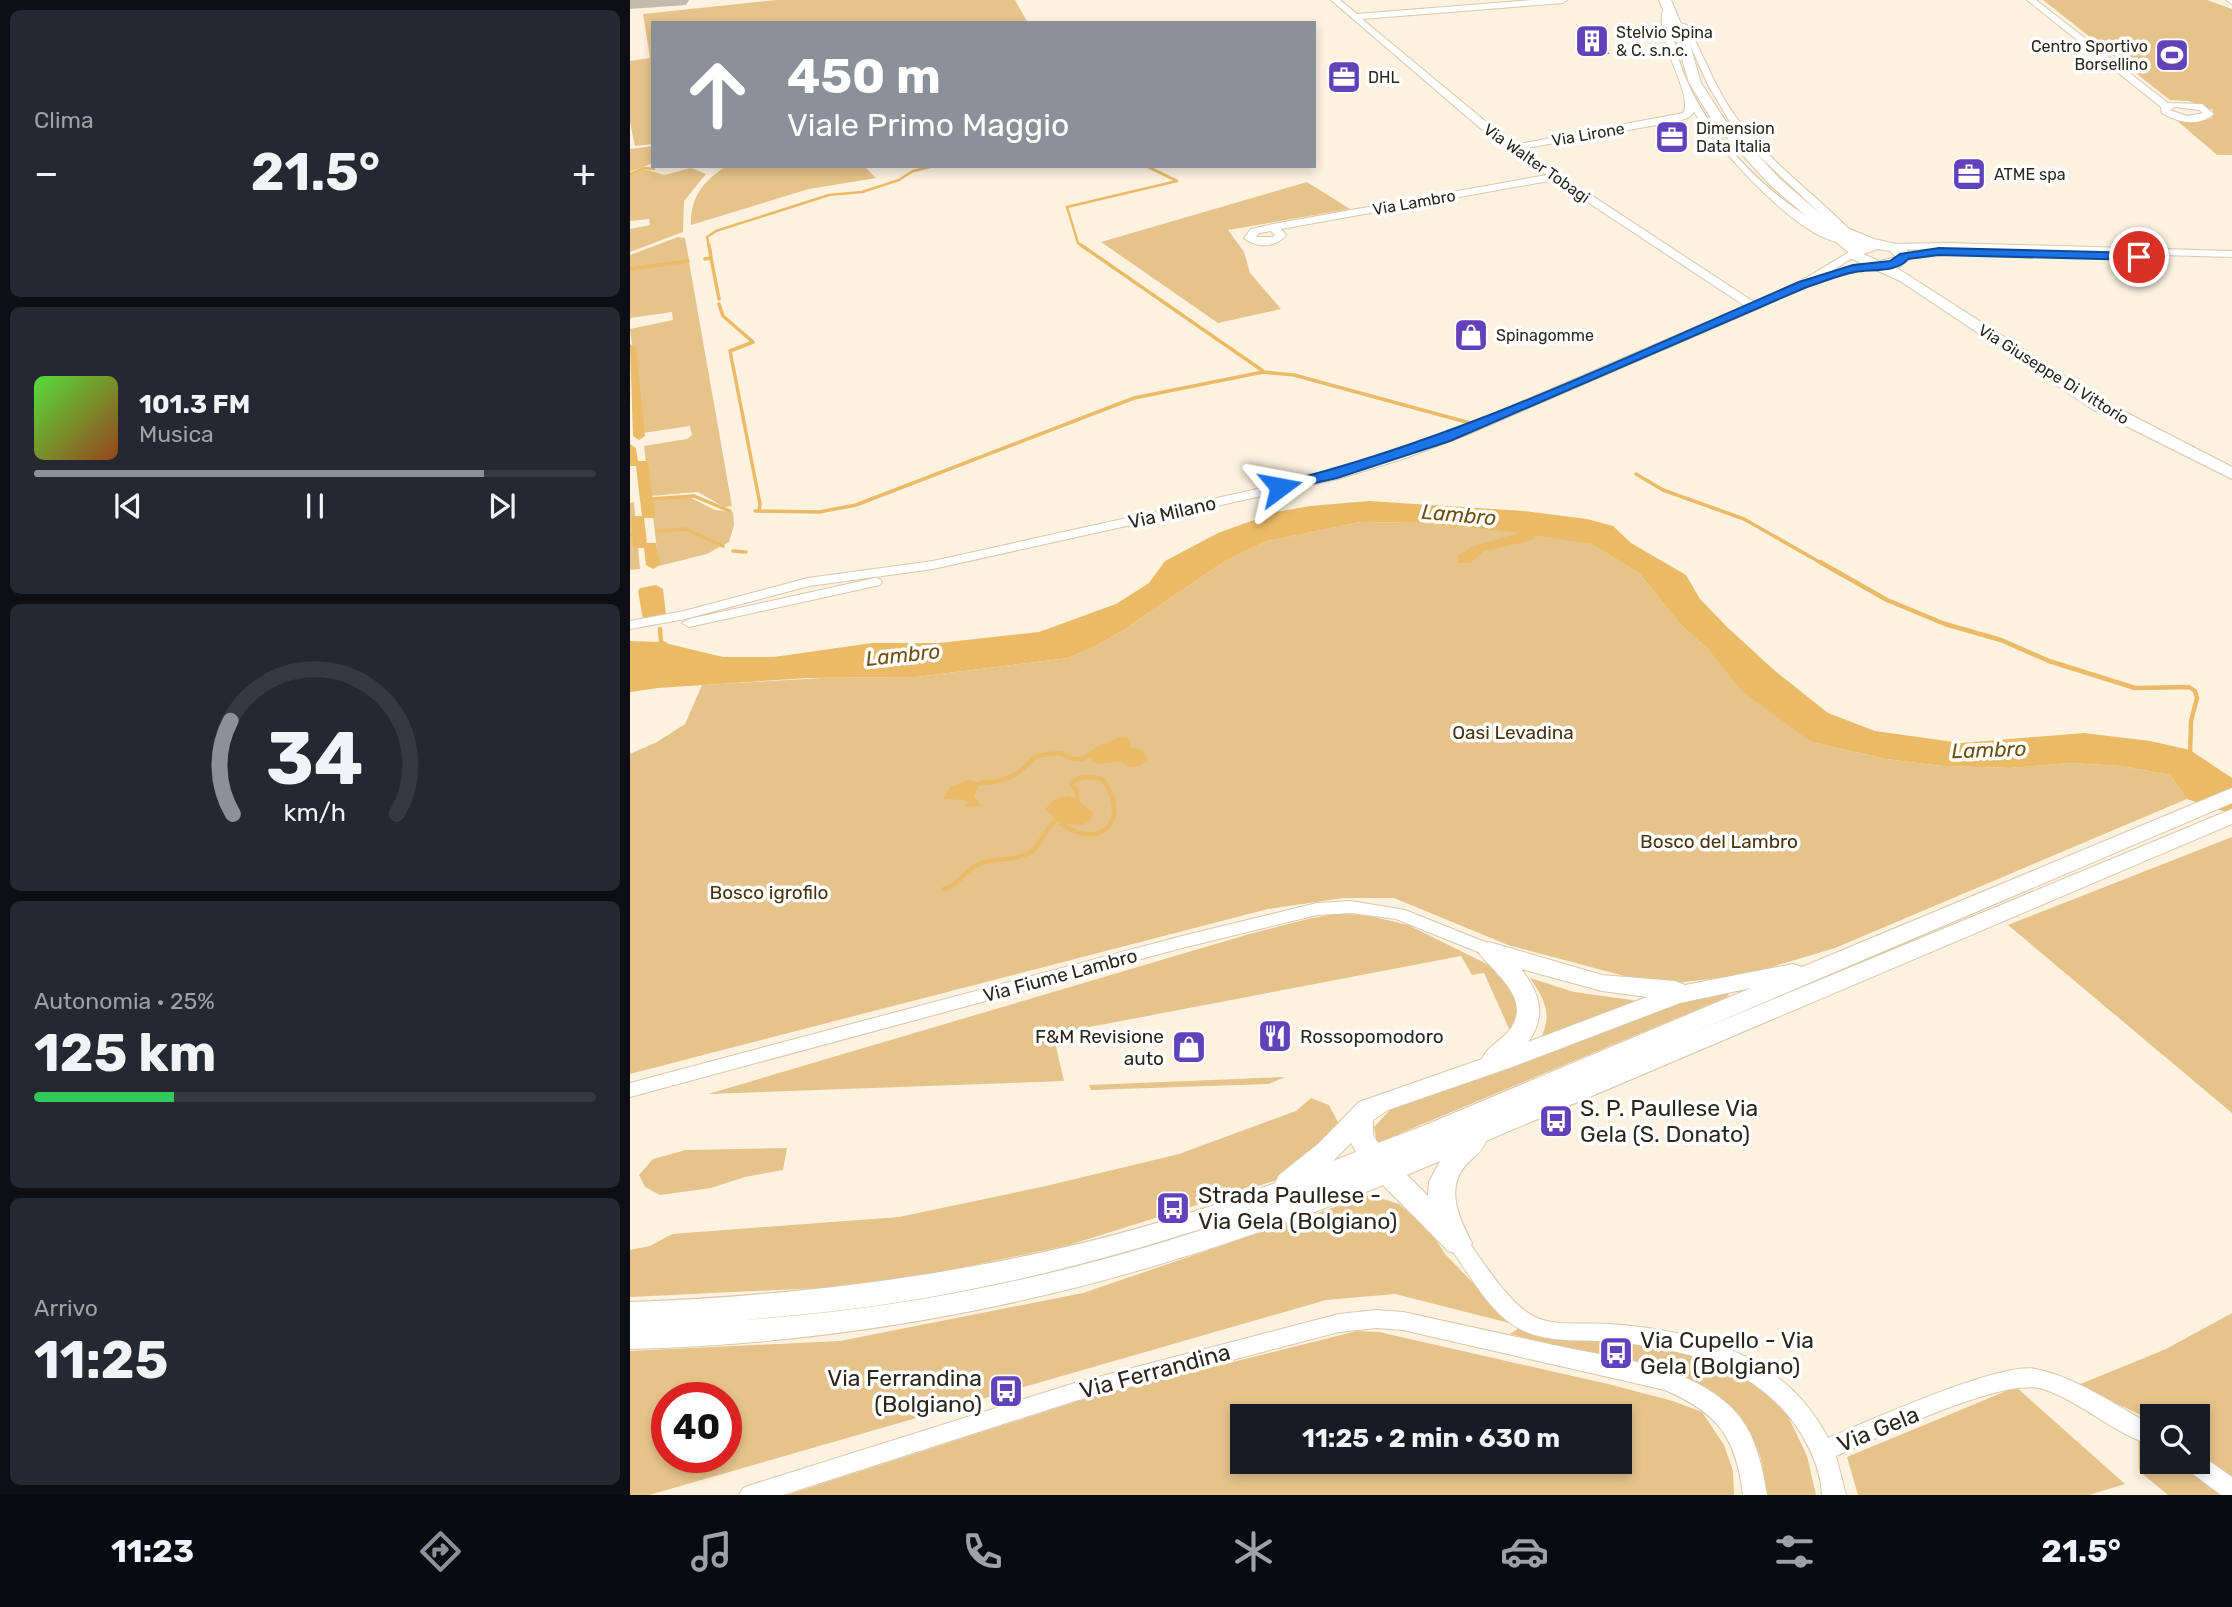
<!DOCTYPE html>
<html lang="it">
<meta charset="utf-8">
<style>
body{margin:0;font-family:Rubik,sans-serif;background:#242831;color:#f1f3f6;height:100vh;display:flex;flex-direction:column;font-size:26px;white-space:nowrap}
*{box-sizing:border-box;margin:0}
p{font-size:23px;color:#9ea1a6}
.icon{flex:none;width:38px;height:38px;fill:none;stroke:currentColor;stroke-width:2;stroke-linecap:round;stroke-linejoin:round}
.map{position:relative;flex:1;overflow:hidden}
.drawer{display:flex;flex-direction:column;gap:10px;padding:10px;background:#0d0f14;width:630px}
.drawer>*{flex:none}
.hud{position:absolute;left:21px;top:21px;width:665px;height:147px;border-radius:0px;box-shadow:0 4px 10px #0003;background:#8c9099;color:#fff;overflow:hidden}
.fabs{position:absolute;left:1510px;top:1404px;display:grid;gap:14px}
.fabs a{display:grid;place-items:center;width:70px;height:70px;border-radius:0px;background:#171b24;box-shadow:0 4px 10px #0003;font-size:35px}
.speed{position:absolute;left:21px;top:1382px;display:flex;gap:14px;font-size:35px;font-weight:700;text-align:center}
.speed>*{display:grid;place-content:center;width:91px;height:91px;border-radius:50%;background:#171b24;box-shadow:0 4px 10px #0003;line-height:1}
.speed .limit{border:10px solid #d22;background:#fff;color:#111}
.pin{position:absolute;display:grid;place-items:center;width:60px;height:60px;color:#fff;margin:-30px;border:4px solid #fff;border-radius:50%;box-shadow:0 2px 7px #0007}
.me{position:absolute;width:77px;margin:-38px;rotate:77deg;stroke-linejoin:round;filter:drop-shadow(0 0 5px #0008)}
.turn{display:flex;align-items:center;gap:24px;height:147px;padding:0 21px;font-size:32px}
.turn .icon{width:91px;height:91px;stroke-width:2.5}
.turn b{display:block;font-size:49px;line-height:60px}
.big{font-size:52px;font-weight:700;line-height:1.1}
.drawer .tile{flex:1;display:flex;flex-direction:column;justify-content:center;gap:10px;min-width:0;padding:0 24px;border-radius:10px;background:#242831}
.drawer .dial{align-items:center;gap:0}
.dial svg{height:182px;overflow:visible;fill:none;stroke:#363941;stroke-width:7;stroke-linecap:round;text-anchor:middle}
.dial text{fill:#f1f3f6;stroke:none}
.song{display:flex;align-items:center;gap:21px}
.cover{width:84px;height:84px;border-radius:10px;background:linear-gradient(135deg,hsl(110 70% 55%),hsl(20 70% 35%))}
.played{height:7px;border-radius:4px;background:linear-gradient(90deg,#8c9099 80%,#363941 80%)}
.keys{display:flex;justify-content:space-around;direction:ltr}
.heat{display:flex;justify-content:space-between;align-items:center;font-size:38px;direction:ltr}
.charge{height:10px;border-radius:5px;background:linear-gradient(90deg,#34c759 25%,#363941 0)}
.trip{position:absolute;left:600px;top:1404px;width:402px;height:70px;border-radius:0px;background:#171b24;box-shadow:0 4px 10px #0003;font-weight:700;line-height:70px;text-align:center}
.menu{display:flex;height:112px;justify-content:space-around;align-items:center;background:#090b0e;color:#9ea1a6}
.menu .icon{width:49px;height:49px}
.menu .active{color:#8c9099}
.menu b{font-size:32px;color:#f1f3f6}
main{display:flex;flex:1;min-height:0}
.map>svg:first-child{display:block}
.green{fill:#e5c38a;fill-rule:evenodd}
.water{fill:#eaba66}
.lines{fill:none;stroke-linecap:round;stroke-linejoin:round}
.stream-far2{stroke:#eaba66;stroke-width:2.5}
.stream-far1{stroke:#eaba66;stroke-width:3.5}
.stream{stroke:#eaba66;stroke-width:4.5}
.canal{fill:#eaba66;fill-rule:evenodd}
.taxiway{fill:#c4baaa;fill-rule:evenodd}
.building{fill:#706046}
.minor-casing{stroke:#d9c7a9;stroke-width:2}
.major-casing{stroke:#d9c7a9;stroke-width:2}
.minor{fill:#fff;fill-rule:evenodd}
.major{fill:#fff;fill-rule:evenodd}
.route{fill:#1a73e8;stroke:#114b97;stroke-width:2}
.labels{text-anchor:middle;stroke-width:7;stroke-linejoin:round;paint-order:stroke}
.far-poi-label{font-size:16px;fill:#2d271b;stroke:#fff;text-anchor:start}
.far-street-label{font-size:16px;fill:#2d271b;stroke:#fff}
.street-label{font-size:19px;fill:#2d271b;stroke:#fff}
.park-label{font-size:19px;fill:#47330e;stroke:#fff}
.poi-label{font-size:19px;fill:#2d271b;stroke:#fff;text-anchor:end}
.water-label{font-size:21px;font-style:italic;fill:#6f4f0d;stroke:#fff}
.near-poi-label{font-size:23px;fill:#2d271b;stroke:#fff;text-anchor:start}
.near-street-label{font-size:23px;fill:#2d271b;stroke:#fff}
</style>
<main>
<section class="drawer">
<div class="tile"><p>Clima</p>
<div class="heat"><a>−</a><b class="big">21.5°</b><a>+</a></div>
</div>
<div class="tile">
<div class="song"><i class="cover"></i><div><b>101.3 FM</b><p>Musica</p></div></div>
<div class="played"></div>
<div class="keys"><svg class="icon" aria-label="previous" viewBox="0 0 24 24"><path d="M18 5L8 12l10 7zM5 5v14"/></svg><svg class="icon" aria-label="pause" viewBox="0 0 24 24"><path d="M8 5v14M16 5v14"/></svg><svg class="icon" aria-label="next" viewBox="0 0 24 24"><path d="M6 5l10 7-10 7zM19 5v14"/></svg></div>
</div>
<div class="tile dial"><svg viewBox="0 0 100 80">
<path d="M14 69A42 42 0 1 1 86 69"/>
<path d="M14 69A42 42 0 0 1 13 28" stroke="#8c9099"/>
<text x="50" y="56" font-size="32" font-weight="700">34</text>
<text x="50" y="72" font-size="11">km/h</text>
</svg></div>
<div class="tile"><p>Autonomia · 25%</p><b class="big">125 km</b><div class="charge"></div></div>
<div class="tile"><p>Arrivo</p><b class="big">11:25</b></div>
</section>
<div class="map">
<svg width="1602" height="1495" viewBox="0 0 1602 1495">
<rect width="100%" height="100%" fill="#fdf2e0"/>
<path class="green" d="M147,0H385L398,23H23V144L5,146L0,122V61L20,58L13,14Z
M1413,0H1577L1602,9V155H1587L1545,119L1567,121L1582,118L1583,110L1559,101L1540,100Z
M23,146V163L0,172V149Z
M97,166H234L246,178L179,189L61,225C60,197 74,180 97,166Z
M14,169L34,175L61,168L76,174L54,201L53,232L0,252V229L20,225L19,219L0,221V175Z
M677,182L720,209L598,230L614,252L620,273L651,309L588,323L471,242Z
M48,237L55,238L59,260L0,268V255Z
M59,262L102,506L94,507L68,492L20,496L14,446L57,439L62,435L60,426L13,433L0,329L43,320L42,312L0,318V270Z
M39,498H61L85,510L103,512L104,525L99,542L77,554L29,566L21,500Z
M4,502L10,569L0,570V503Z
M731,522L793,523L925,536L961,544L1009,573L1050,624L1181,742L1256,759L1312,766L1381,768L1440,763L1491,766L1540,775L1557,799L1205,948L1115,975L1028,985L878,945L764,898H713L638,909L0,1074V754L27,742L55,724L72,685L193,678L286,677L438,658L464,647L492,631L595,561L637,541Z
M1602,837V1113L1378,925Z
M709,913L740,916L778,925L863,967L876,978L891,1009L881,1033L854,973L842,975L831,956L423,1034L434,1081L78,1094L616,935L678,919Z
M900,978L944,992L1016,1002L908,1044C923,1016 917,1003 900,978Z
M1096,991L1099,995L1095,998L747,1143L744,1127L762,1108L910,1057L1034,1007Z
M655,1077L639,1084L461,1090L459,1085Z
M681,1098L699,1105L709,1124L693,1147L650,1179L439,1245L251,1285L0,1297V1250L20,1246L42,1234L269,1217L416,1186L549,1154L666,1111Z
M157,1148L153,1170L115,1177L81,1188L30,1195L15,1187L9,1175L23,1159L56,1150Z
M740,1195L769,1204L800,1231L815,1254L883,1324L765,1294L696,1300L19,1495H0V1351L210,1341L453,1293ZM37,1398H96V1458H37Z
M1602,1313V1495H1538L1509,1471L1508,1423L1517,1418L1448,1385L1536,1349ZM1522,1416H1568V1461H1522Z
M893,1325L1052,1352L1116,1375L1157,1414L1177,1456L1186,1495H1137L1131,1458L1116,1427L1021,1368L880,1334Z
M727,1331L749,1332L978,1384L1043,1401L1072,1412L1094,1445L1103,1471L1104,1495H157L458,1398ZM612,1416H990V1461H612Z
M1386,1387L1495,1484L1459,1495H1228L1217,1457Z"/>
<path class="water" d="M739,501L894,511L957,519L983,526L1001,543L1056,575L1070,599L1097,627L1144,670L1198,713L1245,731L1331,743L1454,733L1520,741L1560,750L1602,778V814L1557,799L1540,775L1491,766L1440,763L1381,768L1312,766L1256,759L1181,742L1112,691L1080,651L1050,624L1009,573L961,544L904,535L905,538L899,541L854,551L840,563H829L828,556L841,547L889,533L793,523L731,522L637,541L595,561L492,631L464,647L438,658L286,677L178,678L28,688L0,692V641L31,642L93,657H144L242,643H309L409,632L486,604L519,583L535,561L588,533L646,512L680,506Z
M497,736L501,747L511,750L518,759L509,766L499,767L491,761L468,764L461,762V753C472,746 484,737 497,736Z
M339,780L350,783L344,796L351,806L334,807L338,803L335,800L313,799L320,787Z
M438,796L447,800L463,812L461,819L454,825L431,824L415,809L425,799Z"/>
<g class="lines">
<path class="stream-far2" d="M0,174L14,168L24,169
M79,247L77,237L86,231L199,195L232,192L269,180L283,171L304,166
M454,247L448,243L437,207L547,181L516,166"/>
<path class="stream-far1" d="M79,245L81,258
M451,245L633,371
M75,259L81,258L89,299
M0,269L58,261
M89,304L93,316L123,342L100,351L130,504L129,511
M1006,474L1033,490L1114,519L1193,564
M21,499L64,496L100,511
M125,511L189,512L226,505L504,398L633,372L664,375L840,423
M27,531L55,529L93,546
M0,535H5
M103,551L116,552"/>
<path class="stream" d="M1190,562L1257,600L1315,624L1371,640L1419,661L1505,688L1559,687L1565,691L1567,698L1561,721L1560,755
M30,629L31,642L35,644
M350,783C374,782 390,776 405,756L430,753L443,759H453L473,746
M431,824C470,851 502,821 473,780C461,776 451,775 441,783L447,791V800
M314,889C330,885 334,870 349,864C365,857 386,862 402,851C412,844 415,829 425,821"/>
<path class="canal" d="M0,344L6,348L15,436L9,440L3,436Z
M0,444L6,448L8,461H17L18,464L25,515L23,518H14L17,543H26L30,565L23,569L16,565L14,548H5L3,545L1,519L3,516H12L6,466H0Z
M26,585L33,589L36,615L29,619H13L8,591L10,588Z"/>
<path class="taxiway" d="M0,0H59L56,5L0,9Z"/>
</g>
<path class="building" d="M948,37H972L979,54H953Z"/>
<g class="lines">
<g class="minor-casing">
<path id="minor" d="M701,0H710L727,14L902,0H937L933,3L732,19L884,145L1053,113C1065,94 1021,37 1034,8L1041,6C1038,102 1134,203 1219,239V243C1174,248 1088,147 1064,112L1060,117L1049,121L891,149L1124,302L1169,282L1221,251L1230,253L1202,271L1247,262L1253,265L1205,277L1201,276V272L1127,309L841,433L776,458L708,479L303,569L179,586L55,619L0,629V621L54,611L178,578L303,561L700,473L766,452L833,427L1115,306L924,180L651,229L656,235C646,248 626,248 614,238L621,229L643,224L917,175L864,140ZM641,231L645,235L643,237H626L629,233Z
M1397,0H1406L1538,103L1572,104L1584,114C1568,127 1548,123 1532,113L1531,107ZM1545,107L1569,110L1573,113L1557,116L1540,110Z
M1596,0H1602V4Z
M1050,23L1057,25C1074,55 1085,89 1106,117C1138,161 1184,193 1222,232V236H1214L1126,153L1100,122L1078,85Z
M1319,243L1602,251V257L1319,249L1260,250L1255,247L1260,244Z
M245,578L250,579L252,582L250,585L59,627L52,623L59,619Z
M721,901L775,910L865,946L868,950L865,954H853L766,919L721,913L687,915L552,948L0,1097V1083L552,936L687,903Z
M828,1235L835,1237C853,1261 878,1304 905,1317C926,1327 956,1322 979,1324C1067,1330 1154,1354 1198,1438C1237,1422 1371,1361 1406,1369C1448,1378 1485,1405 1522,1425V1445C1484,1434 1452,1402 1413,1389C1374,1376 1247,1438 1206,1456L1216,1495H1192C1191,1473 1183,1454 1172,1435C1131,1368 1058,1349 984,1342C954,1339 918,1344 890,1329C860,1314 840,1275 821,1249L818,1243L821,1237Z
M746,1310L773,1312C823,1323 873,1334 924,1345C981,1358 1058,1364 1102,1408C1125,1431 1132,1464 1137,1495H1113C1106,1437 1088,1413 1035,1390L773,1330L746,1328L709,1332L445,1401L153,1495H109L113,1488L121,1485L445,1383L709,1314Z
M1568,1453L1602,1477V1495H1591L1555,1468L1552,1461H1568Z"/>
</g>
<g class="major-casing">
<path id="major" d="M1029,0H1041L1060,45L1071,83L1095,120L1150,179L1207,228H1217L1244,239L1270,245L1278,251L1280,259L1267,268L1474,401L1602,467V479L1462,409L1270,281L1220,258L1219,253L1140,185L1085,125L1059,83L1048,45ZM1248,249L1260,251L1266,257L1249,261L1233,254Z
M1602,788V803L1062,1033L1602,809V824L856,1141C853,1151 843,1157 835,1166C815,1190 830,1220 842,1243L838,1251L828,1254L818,1251L753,1185C506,1286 267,1342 0,1349V1302C218,1294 440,1262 645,1183L649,1175L688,1144L729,1102L852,1059C857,1046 873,1040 881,1028C902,996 861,972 847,950L851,944L859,942L972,975L1045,981L1055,985L1163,964L1172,967ZM891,969L972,991L1017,997L898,1042C917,1016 910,993 891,969ZM1121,988L793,1126L748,1143L743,1135V1120L758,1110L885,1066L1050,1003ZM721,1143L726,1152L703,1161ZM810,1161L799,1182L798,1196L777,1175ZM635,1208C468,1269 292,1308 115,1320C164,1315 214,1311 263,1303C390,1284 514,1249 635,1208Z"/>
</g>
<use href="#minor" class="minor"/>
<use href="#major" class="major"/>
</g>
<path class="route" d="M1309,248L1509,253L1515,257L1509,260L1309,255L1278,259C1267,273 1241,269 1225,272C1209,275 1193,282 1177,287L820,441L707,478L650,491L644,487L646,484C828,440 997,356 1169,282L1223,265L1260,261L1270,254Z"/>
<defs>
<g id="building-square" transform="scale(1.75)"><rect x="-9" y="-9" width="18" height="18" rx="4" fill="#6242ba" stroke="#fff"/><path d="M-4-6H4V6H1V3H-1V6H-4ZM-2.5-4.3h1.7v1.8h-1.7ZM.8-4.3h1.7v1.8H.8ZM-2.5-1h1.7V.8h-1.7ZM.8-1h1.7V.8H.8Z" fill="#fff"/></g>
<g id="stadium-square" transform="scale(1.75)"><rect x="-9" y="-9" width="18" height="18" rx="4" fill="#6242ba" stroke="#fff"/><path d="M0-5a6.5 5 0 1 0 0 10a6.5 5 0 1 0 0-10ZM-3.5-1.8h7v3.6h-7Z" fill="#fff"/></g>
<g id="office-square" transform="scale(1.75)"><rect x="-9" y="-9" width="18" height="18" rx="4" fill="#6242ba" stroke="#fff"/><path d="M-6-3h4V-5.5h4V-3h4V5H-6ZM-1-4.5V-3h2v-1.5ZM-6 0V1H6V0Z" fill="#fff"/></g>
<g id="shop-square" transform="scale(1.75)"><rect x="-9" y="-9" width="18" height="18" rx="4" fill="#6242ba" stroke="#fff"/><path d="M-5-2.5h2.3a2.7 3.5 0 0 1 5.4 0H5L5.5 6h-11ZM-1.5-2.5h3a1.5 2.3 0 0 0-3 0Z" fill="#fff"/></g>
<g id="restaurant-square" transform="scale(1.75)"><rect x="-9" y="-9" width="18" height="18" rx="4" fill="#6242ba" stroke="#fff"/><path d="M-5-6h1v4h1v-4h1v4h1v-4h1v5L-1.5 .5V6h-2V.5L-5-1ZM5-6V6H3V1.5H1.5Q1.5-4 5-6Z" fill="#fff"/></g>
<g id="bus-square" transform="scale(1.75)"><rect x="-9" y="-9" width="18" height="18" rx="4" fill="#6242ba" stroke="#fff"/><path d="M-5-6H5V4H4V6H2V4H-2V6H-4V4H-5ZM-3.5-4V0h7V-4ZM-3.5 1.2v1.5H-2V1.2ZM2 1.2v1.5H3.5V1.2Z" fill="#fff"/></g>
</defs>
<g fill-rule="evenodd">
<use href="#building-square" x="962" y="41"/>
<use href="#stadium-square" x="1542" y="55"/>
<use href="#office-square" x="714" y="77"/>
<use href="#office-square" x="1042" y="137"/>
<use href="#office-square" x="1339" y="174"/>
<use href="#shop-square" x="841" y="335"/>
<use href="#restaurant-square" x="645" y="1036"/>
<use href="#shop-square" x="559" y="1047"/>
<use href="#bus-square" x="926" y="1121"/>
<use href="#bus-square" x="543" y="1208"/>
<use href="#bus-square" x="986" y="1353"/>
<use href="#bus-square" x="376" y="1391"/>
</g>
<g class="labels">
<g class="far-poi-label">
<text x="986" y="38">Stelvio Spina<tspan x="986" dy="18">&amp; C. s.n.c.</tspan></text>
<text x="1518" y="52" text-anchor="end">Centro Sportivo<tspan x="1518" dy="18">Borsellino</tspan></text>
<text x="738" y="83">DHL</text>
<text x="1066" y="134">Dimension<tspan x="1066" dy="18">Data Italia</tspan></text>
<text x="1364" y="180">ATME spa</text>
<text x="866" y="341">Spinagomme</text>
</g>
<g class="far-street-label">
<text transform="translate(958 134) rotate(-10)" y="6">Via Lirone</text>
<text transform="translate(907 163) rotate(35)" y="6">Via Walter Tobagi</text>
<text transform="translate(784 202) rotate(-10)" y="6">Via Lambro</text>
<text transform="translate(1424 374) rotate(32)" y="6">Via Giuseppe Di Vittorio</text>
</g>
<g class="street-label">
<text transform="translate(542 512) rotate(-13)" y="7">Via Milano</text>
<text transform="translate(430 975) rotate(-15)" y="7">Via Fiume Lambro</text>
</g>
<g class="park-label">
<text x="883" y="739">Oasi Levadina</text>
<text x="1089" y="848">Bosco del Lambro</text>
<text x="139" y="899">Bosco igrofilo</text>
</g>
<g class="poi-label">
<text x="534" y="1043">F&amp;M Revisione<tspan x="534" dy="22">auto</tspan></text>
<text x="670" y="1043" text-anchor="start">Rossopomodoro</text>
</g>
<g class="water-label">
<text transform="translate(829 515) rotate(5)" y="7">Lambro</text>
<text transform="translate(273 655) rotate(-6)" y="7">Lambro</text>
<text transform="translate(1359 750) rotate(-2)" y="7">Lambro</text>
</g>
<g class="near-poi-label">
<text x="950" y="1116">S. P. Paullese Via<tspan x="950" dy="26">Gela (S. Donato)</tspan></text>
<text x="568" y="1203">Strada Paullese -<tspan x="568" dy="26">Via Gela (Bolgiano)</tspan></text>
<text x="1010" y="1348">Via Cupello - Via<tspan x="1010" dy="26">Gela (Bolgiano)</tspan></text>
<text x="352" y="1386" text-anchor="end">Via Ferrandina<tspan x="352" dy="26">(Bolgiano)</tspan></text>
</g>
<g class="near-street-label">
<text transform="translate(525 1371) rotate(-15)" y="8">Via Ferrandina</text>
<text transform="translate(1248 1429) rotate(-22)" y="8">Via Gela</text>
</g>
</g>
</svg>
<div class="fabs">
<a><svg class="icon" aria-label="search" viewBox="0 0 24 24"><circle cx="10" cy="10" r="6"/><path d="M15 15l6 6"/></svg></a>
</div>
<div class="speed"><div class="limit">40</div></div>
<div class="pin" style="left:1509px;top:257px;background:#d93025"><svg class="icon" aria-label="arrive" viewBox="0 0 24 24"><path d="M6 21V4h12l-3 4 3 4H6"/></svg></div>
<svg class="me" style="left:650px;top:487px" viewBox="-20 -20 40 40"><path d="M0-17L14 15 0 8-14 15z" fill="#1a73e8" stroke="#fff" stroke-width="4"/></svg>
<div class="trip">11:25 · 2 min · 630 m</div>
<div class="hud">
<div class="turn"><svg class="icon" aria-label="ahead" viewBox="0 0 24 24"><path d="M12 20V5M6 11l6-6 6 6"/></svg><div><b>450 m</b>Viale Primo Maggio</div></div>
</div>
</div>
</main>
<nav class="menu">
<b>11:23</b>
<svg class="icon active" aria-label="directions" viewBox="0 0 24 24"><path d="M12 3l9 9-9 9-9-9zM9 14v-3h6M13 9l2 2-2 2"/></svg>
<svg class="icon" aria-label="music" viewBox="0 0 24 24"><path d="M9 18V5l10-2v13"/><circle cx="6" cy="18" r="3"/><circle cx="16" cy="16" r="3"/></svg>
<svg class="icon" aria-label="phone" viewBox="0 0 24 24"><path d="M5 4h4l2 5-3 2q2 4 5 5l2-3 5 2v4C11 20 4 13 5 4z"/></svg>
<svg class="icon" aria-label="climate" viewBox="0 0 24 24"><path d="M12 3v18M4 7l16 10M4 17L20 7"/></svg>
<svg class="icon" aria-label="car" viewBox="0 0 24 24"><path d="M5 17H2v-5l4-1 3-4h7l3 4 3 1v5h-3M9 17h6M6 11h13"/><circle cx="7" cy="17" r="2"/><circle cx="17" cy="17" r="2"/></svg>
<svg class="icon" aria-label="filters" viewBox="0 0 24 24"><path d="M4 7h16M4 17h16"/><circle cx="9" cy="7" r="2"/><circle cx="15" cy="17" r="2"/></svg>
<b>21.5°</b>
</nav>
